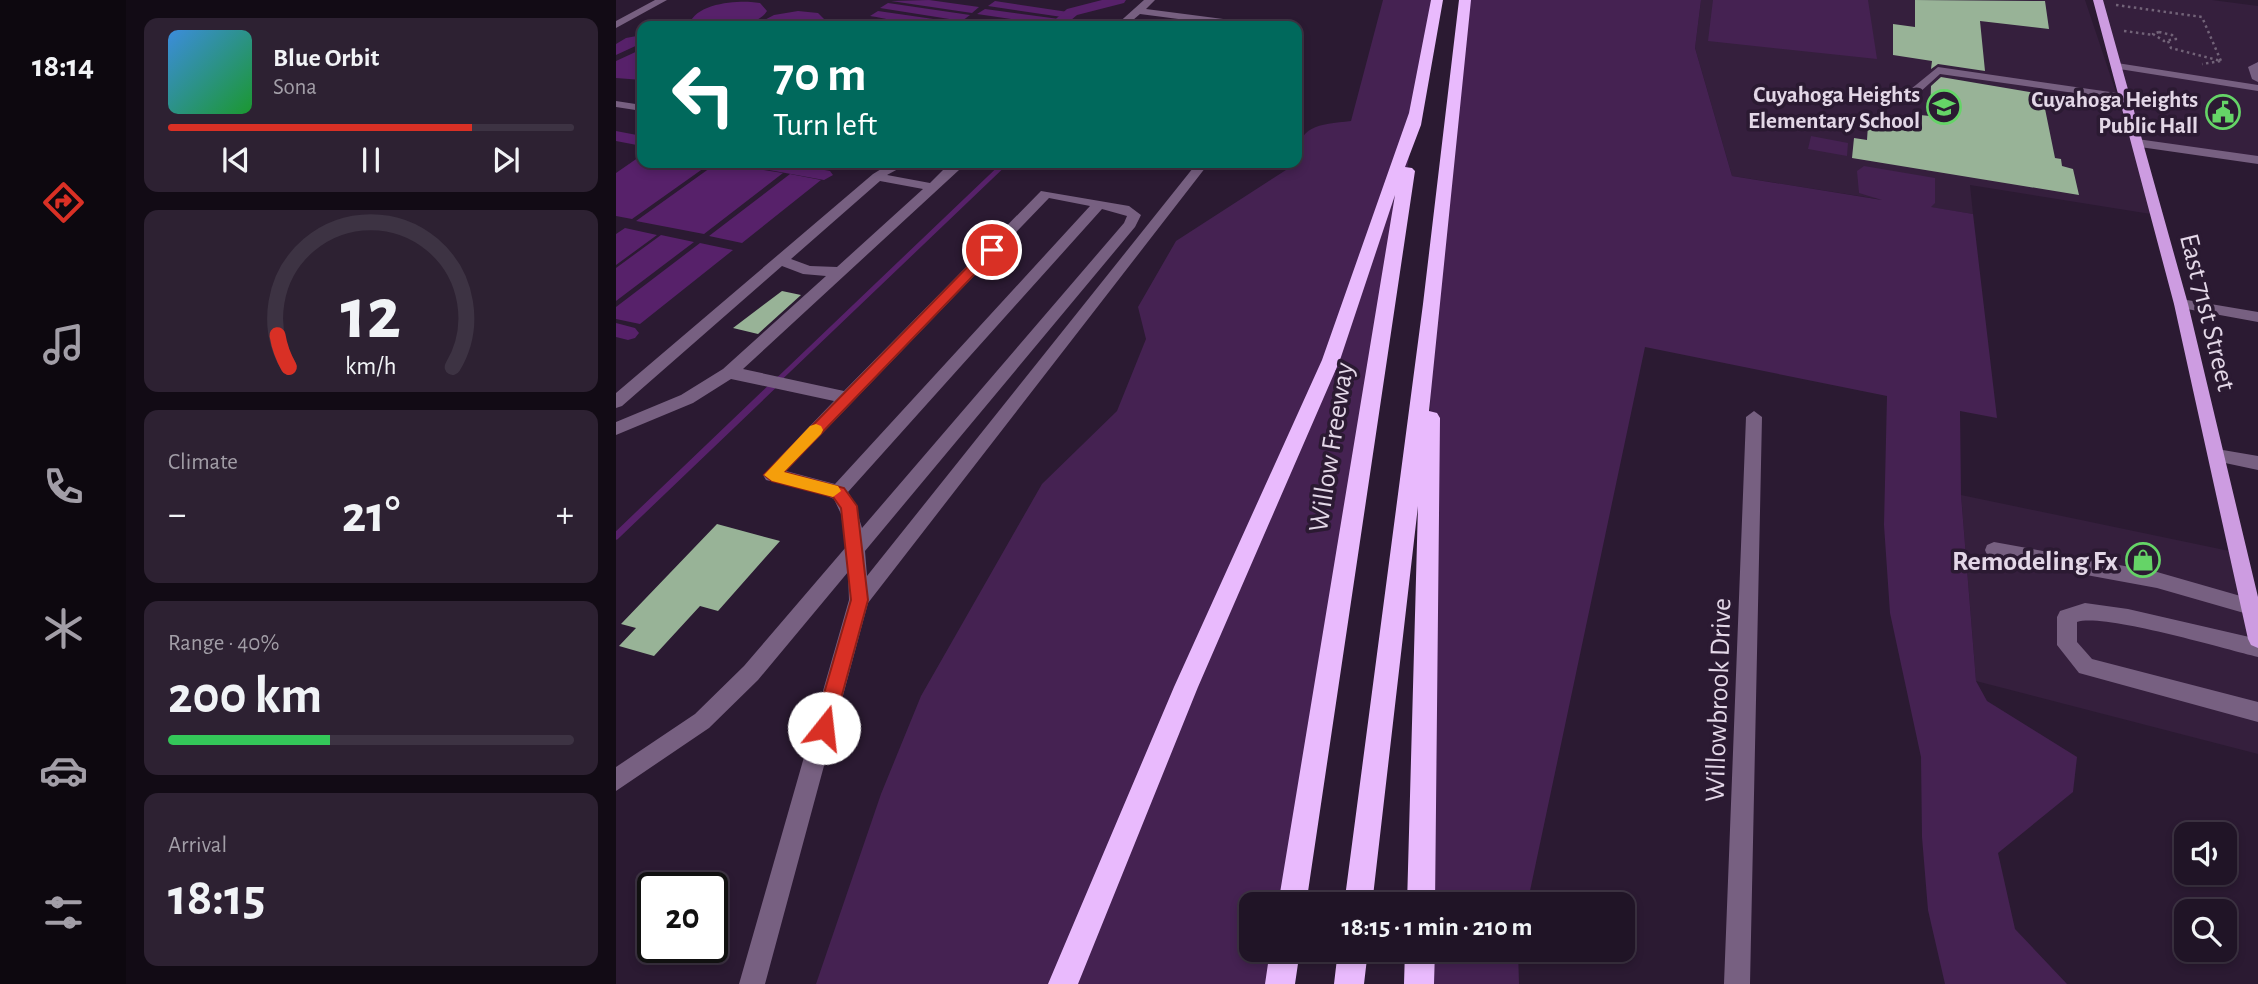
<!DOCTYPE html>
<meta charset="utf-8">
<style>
body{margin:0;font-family:"Alegreya Sans",sans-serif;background:#2d2132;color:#f1f3f6;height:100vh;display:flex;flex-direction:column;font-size:26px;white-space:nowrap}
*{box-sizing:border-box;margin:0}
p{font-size:23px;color:#a29ea7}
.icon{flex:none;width:38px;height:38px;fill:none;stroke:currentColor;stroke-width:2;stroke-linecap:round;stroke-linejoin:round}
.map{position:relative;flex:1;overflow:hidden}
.side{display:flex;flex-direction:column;gap:18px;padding:18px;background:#120b15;width:490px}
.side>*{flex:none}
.top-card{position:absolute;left:21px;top:21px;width:665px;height:147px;border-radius:14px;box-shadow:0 4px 10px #0003,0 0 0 2px #3d3343;background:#00695c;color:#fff;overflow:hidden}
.buttons{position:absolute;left:1558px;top:822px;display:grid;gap:14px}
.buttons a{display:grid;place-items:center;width:63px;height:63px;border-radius:14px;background:#201426;box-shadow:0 4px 10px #0003,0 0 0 2px #3d3343;font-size:35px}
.speed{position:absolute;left:21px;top:872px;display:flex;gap:14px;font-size:35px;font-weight:700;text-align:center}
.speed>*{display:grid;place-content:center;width:91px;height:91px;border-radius:50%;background:#201426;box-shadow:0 4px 10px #0003,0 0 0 2px #3d3343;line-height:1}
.speed .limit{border:4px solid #111;border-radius:10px;background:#fff;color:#111}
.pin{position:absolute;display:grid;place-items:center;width:60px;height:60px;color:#fff;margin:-30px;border:4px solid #fff;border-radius:50%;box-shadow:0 2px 7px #0007}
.me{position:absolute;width:77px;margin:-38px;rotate:16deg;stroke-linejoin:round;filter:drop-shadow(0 0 5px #0008)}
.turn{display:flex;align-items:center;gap:24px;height:147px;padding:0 21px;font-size:32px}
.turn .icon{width:91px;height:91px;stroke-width:2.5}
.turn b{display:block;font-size:49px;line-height:60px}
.big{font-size:52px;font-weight:600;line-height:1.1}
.side .tile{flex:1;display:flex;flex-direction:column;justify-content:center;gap:10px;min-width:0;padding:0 24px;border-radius:14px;background:#2d2132}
.side .dial{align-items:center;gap:0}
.dial svg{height:182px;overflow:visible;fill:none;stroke:#3d3343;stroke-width:7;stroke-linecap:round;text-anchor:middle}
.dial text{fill:#f1f3f6;stroke:none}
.song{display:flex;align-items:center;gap:21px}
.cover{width:84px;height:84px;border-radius:10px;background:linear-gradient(135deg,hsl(210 70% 55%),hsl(130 70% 35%))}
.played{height:7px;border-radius:4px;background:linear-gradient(90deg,#d93025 75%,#3d3343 75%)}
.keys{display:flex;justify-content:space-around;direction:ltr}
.heat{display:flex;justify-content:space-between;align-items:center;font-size:38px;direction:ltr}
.charge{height:10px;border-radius:5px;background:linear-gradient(90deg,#34c759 40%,#3d3343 0)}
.trip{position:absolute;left:623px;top:892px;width:396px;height:70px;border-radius:14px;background:#201426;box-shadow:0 4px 10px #0003,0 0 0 2px #3d3343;font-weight:600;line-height:70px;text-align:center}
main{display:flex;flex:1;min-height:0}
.tab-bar{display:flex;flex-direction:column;width:126px;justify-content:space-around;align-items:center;background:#0d080f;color:#a29ea7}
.tab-bar .icon{width:49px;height:49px}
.tab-bar .selected{color:#d93025}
.tab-bar b{font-size:32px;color:#f1f3f6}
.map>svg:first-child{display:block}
.built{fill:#351f3d}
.green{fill:#452252}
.water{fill:#57216a}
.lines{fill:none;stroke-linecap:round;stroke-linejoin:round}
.stream-far2{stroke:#57216a;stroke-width:4.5}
.stream-far1{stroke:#57216a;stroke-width:5}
.stream{stroke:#57216a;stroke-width:7}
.canal{fill:#57216a;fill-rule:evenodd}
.building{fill:#98b397}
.path{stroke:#726378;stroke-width:2.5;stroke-dasharray:2.5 3.5;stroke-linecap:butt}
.minor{fill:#776081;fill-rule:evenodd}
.major{fill:#cd9ce1;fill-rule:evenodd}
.highway{fill:#e9bafd;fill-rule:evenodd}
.route{fill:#d93025;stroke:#8d1f18;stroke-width:2}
.slow{fill:#f59e0b}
.labels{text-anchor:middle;stroke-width:7;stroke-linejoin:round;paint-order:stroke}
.far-poi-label{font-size:23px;font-weight:bold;fill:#e3d7e7;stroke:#2b1a32;text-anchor:end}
.street-label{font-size:28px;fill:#e3d7e7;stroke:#2b1a32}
.poi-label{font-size:28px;font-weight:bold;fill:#e3d7e7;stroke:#2b1a32;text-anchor:end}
</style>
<main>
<nav class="tab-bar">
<b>18:14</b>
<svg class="icon selected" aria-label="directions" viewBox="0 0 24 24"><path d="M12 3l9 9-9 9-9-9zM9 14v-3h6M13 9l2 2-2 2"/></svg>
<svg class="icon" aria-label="music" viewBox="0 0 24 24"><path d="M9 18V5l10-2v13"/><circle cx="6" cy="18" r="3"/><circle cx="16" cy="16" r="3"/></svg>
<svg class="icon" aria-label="phone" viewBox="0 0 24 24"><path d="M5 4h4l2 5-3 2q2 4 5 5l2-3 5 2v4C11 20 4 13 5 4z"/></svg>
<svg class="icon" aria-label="climate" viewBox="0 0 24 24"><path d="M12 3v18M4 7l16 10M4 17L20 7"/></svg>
<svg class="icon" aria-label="car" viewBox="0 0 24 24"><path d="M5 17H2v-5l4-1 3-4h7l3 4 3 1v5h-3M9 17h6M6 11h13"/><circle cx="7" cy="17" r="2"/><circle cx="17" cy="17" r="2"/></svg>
<svg class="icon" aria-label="filters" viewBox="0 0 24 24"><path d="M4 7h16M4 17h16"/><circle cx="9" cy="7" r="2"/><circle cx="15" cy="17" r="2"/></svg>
</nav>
<section class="side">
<div class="tile">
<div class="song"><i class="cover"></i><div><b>Blue Orbit</b><p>Sona</p></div></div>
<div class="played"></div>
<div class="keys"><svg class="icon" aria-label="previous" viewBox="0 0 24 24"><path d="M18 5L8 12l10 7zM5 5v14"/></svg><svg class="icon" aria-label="pause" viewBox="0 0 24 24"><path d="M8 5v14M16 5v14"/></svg><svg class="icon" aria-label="next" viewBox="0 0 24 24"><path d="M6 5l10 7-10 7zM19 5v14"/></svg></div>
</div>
<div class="tile dial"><svg viewBox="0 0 100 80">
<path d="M14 69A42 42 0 1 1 86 69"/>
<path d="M14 69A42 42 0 0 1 9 55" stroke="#d93025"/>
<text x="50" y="56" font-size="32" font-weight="700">12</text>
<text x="50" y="72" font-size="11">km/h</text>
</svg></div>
<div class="tile"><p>Climate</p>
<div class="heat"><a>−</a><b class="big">21°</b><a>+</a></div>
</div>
<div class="tile"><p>Range · 40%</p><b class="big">200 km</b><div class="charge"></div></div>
<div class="tile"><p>Arrival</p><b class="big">18:15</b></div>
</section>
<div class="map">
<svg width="1642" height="984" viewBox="0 0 1642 984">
<rect width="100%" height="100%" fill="#2b1a32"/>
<path class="built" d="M1085,0H1469L1541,215L1354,185L1357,214L1116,176L1079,48Z
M1482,0H1596L1642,6V160L1521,143Z
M1345,495L1623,553L1642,639V754L1360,681Z"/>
<path class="green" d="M767,0H821L800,113L676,905H635V950H669L664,984H200L265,794L305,696L426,484L501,411L530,339L522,307L560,241L670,170L673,163H681C681,124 702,125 735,121Z
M849,0H1085L1079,48L1116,176L1266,200L1243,193L1241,171L1248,166L1319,178V203L1315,207L1357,214L1381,418L1344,411L1345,495L1360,681L1371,701L1461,757L1457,792L1382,853L1399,929L1451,984H1329L1312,910L1306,837L1305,757L1274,613L1268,525L1271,396L1029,347L911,905H805L816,304Z
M1097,0H1252L1261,59L1092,41Z
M1195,136L1232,143L1231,156L1192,149Z
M804,950H902L903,984H804Z"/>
<path class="water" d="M313,0L363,7L356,13L275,1Z
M379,1L452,12L446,17L372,6Z
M135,2L144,3L151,11C139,31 92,29 73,25C80,4 116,1 135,2Z
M272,3L354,15L346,21L264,8Z
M369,9L443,19L436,25L361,14Z
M182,11L202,13L210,21L207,26H137L158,15Z
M262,11L345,23C331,33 273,19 254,16Z
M26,49V80L0,78V61Z
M26,155V163H95L16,219L0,216V173Z
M101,163L167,173L88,234L20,221Z
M174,174L205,180L126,243L93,236Z
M9,228L41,235L0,265V234Z
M45,235L78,242L0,301V268Z
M84,243L117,250L24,324L0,319V307Z"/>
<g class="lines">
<path class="stream-far2" d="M382,169L389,163"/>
<path class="stream-far1" d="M161,381L384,168"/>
<path class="stream" d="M0,536L163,380"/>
<path class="canal" d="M486,0H510L508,3L461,15L448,26H432L451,9Z
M26,35V43L0,55V44L10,38Z
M0,131L26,136V146L0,141Z
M133,163H170L214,171L217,175L208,180L142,168Z
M0,323L19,328L23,333L19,338L12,340L0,337Z"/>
</g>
<path class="building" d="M1299,0L1429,1L1433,29L1364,21L1369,71L1322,64L1315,69L1316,61L1277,55V24L1299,27Z
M1325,77L1426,94L1439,158L1445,159L1446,166L1457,169L1463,195L1236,158L1238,138L1251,140L1252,125L1291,131L1289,123L1305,125L1304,115L1314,116L1315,86Z
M166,291L185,295L142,334L117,328Z
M101,524L164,541L102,611L84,606L38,656L3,646L20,628L5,624Z"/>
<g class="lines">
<path class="path" d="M1500,5L1586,17L1605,61
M1508,31L1538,35
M1543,32L1556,35L1560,39L1548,41L1537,34Z
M1552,41L1555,48L1605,61L1586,64"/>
<path class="minor" d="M39,0H51L0,28V21Z
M528,0H539L530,9L638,23L643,26H616L524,14L510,26H499Z
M1642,62V82L1636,79L1632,67Z
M1501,63L1642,85V91L1497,68L1496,66Z
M1322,67L1508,94L1514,97L1508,100L1324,74L1303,93H1295V89Z
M0,101L26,105V111L0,107Z
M1521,139L1642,156V164L1517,146V140Z
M275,163H293L271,175L314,183L334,163H346L343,170L127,369L228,391L425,191L513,206L525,215L519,227L249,551L251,576L581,163H593L252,603L149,984H123L233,600L232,572L142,680L93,728L0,791V767L79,714L128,666L230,547L225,514L218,499L202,492L150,480L147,475L218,401L115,379L77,403L0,435V422L65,395L107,369L210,276L187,274L166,266L6,406L0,408V393L257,174ZM264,181L307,189L221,267L194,266L175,259ZM433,198L474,206L219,484L170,471ZM486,209L511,216L508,223L246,528L238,502L232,492Z
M1565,299L1642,312V322L1560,307L1558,304L1560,301Z
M1138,411L1146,417L1134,984H1108L1130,417Z
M1601,449L1642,456V470L1595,460L1593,455L1595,450Z
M1378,542L1541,572L1642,601V613L1635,615L1541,588L1378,558L1371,555L1369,550L1371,545Z
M1469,603L1512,609L1642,639V657C1608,649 1488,613 1461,622V642L1476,659L1642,702V722L1463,673L1441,645V617L1444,611Z"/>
<path class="major" d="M1477,0H1487L1572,304L1642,597V648L1635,645L1632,639L1558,304Z"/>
<path class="highway" d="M815,0H827L805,125L789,167L796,168L799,171L690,905H662L779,195L724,360L582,687L462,984H432L558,687L706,360L793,113Z
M843,0H855L813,411L821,413L824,418L819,905H791L802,506L756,905H728L807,304Z
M654,950H684L679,984H649Z
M722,950H752L748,984H718Z
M789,950H819L818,984H788Z"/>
</g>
<path class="route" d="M376,246L382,250L380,252L168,472L228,488L241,506L252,600L217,728L214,735L208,737L201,735L198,728L235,600L225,508L217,497L156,481L148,475L371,247Z"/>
<path class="slow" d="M200,424L205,426L207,430L205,434L168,472L222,486L225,491L217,497L156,481L148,475L194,426Z"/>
<defs>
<g id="school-ring" transform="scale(1.75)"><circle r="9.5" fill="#2b1a32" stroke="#65d467" stroke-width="1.5"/><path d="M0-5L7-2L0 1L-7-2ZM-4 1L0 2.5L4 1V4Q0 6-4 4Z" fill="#65d467"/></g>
<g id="civic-ring" transform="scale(1.75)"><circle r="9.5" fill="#2b1a32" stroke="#65d467" stroke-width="1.5"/><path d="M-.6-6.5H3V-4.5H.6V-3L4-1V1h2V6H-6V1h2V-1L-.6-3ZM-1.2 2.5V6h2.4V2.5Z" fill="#65d467"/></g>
<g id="shop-ring" transform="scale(1.75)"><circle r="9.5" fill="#2b1a32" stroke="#65d467" stroke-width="1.5"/><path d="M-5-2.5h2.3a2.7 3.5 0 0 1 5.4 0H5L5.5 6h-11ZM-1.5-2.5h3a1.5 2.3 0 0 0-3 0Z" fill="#65d467"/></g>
</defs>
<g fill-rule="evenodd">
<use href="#school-ring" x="1328" y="107"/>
<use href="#civic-ring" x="1607" y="112"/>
<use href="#shop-ring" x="1527" y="560"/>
</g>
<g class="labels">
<g class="far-poi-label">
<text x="1304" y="102">Cuyahoga Heights<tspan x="1304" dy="26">Elementary School</tspan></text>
<text x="1582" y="107">Cuyahoga Heights<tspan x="1582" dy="26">Public Hall</tspan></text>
</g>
<g class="street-label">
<text transform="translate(1593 312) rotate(76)" y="10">East 71st Street</text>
<text transform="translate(714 447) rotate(-81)" y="10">Willow Freeway</text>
<text transform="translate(1101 700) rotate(-88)" y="10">Willowbrook Drive</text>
</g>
<g class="poi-label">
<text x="1502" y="570">Remodeling Fx</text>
</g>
</g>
</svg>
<div class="buttons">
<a><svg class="icon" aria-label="sound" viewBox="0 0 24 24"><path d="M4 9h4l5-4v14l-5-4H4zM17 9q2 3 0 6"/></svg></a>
<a><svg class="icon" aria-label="search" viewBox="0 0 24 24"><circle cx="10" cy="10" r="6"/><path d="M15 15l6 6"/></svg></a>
</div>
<div class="speed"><div class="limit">20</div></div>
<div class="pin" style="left:376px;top:250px;background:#d93025"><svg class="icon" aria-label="arrive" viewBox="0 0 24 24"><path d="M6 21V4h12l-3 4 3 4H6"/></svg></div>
<svg class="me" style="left:208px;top:728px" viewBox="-20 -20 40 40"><circle r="19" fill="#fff"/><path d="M0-13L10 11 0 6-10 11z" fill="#d93025"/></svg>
<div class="trip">18:15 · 1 min · 210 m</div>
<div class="top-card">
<div class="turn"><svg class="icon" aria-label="left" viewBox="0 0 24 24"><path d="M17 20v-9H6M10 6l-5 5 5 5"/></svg><div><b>70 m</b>Turn left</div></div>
</div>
</div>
</main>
